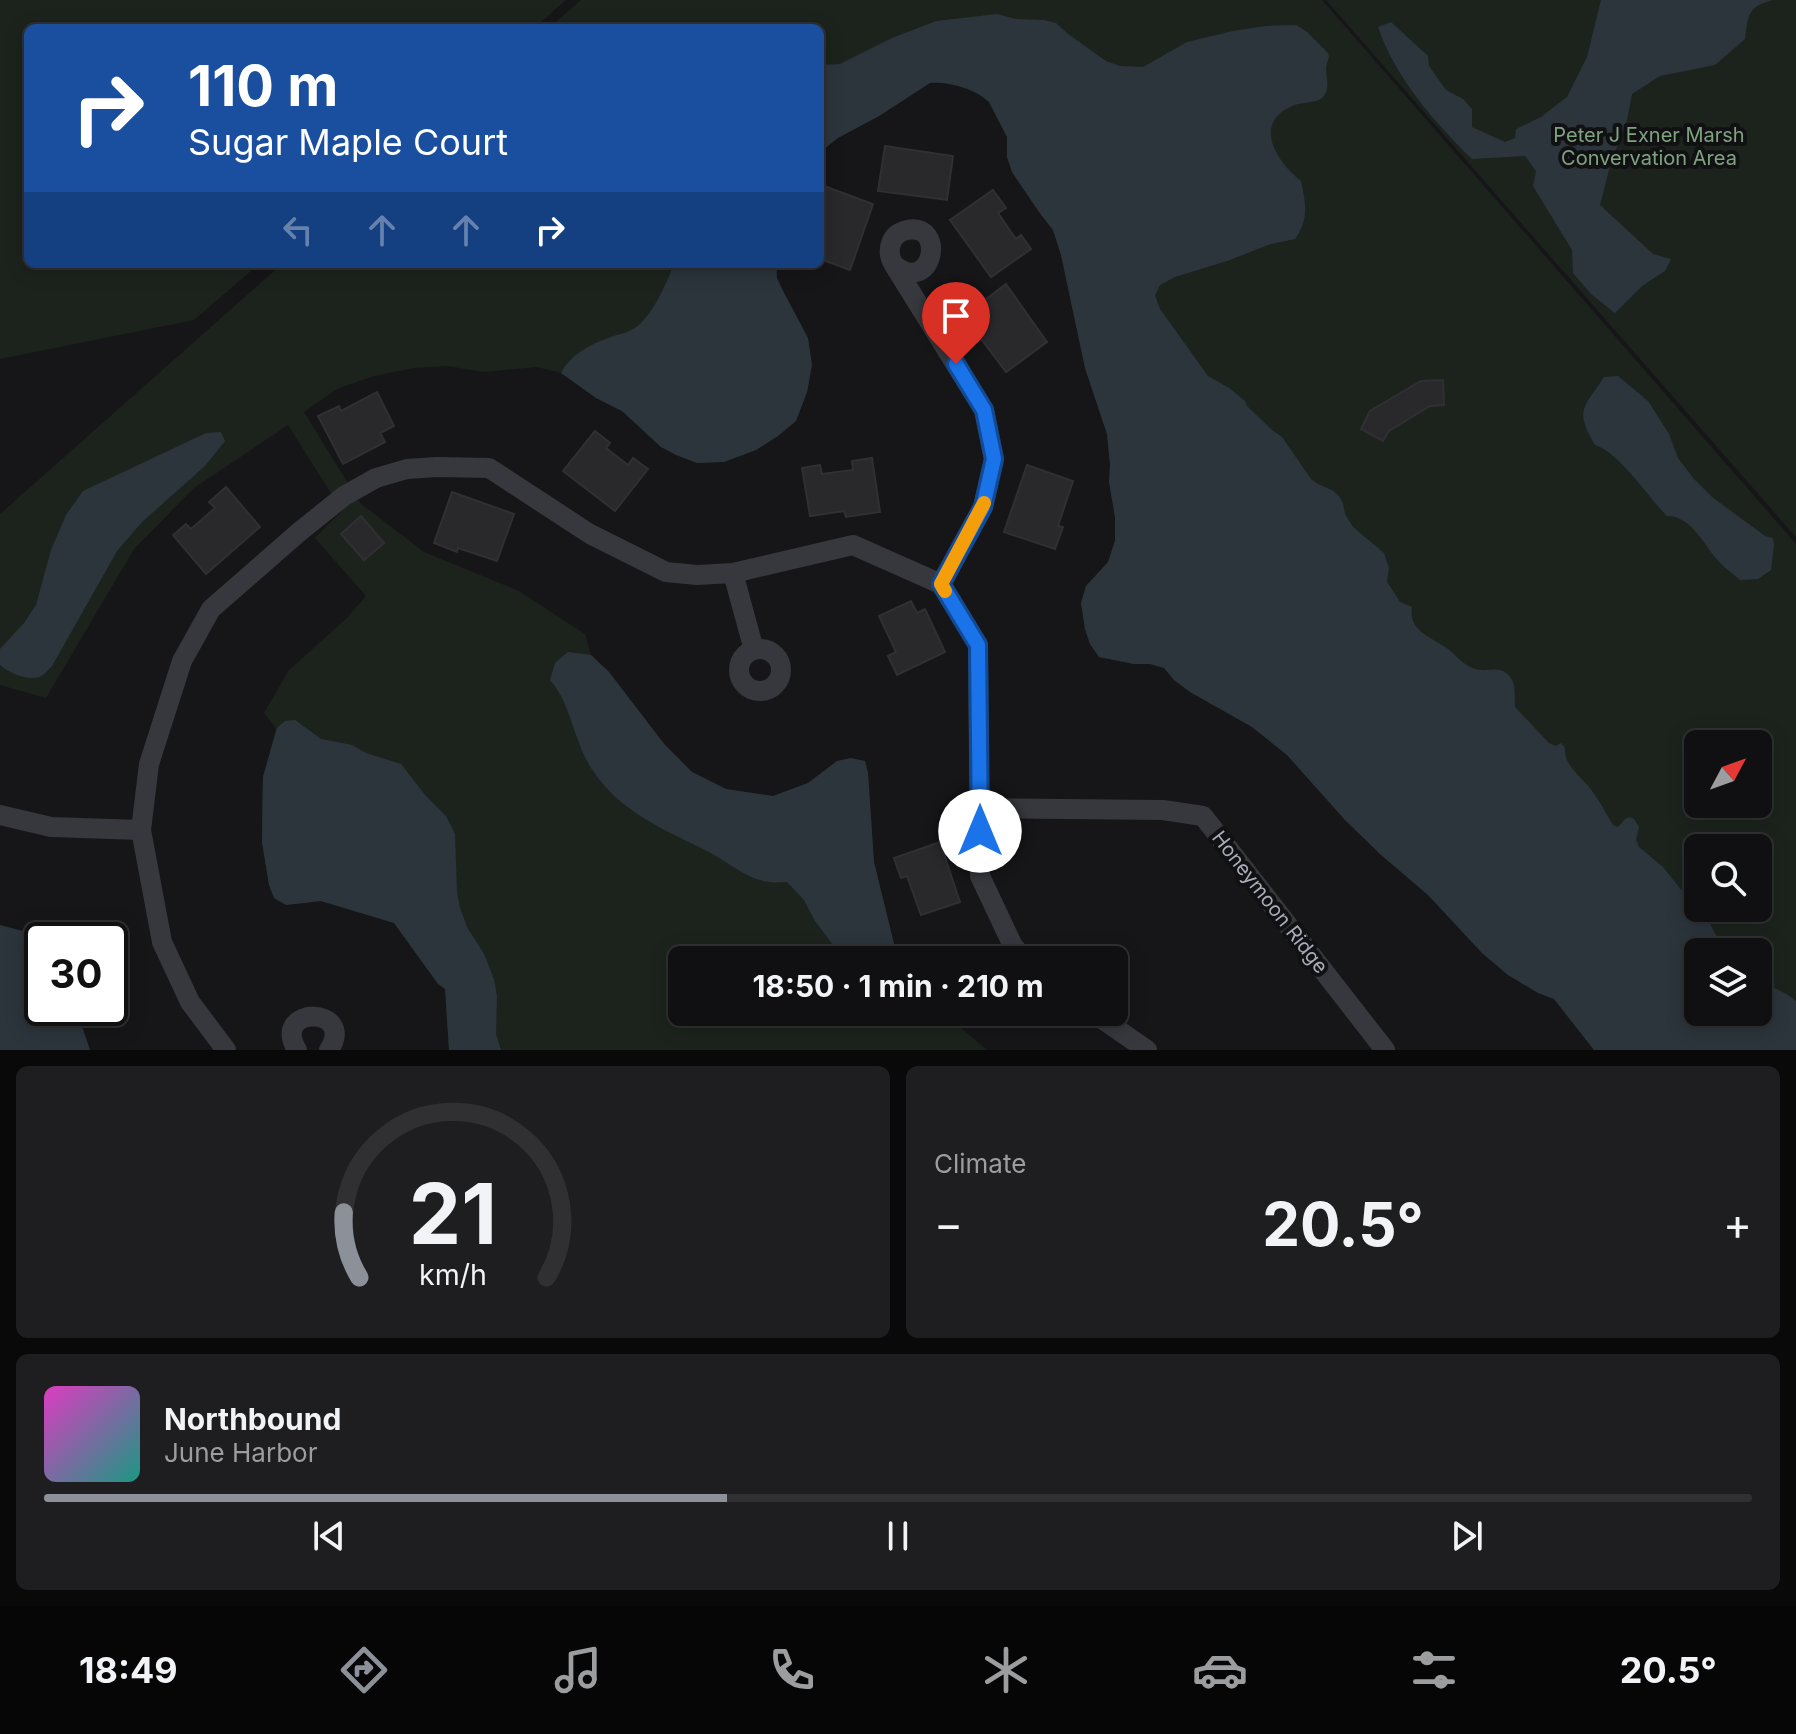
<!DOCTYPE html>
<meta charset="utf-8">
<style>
body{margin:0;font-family:Inter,sans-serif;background:#1e1e20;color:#f1f3f6;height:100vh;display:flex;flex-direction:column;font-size:30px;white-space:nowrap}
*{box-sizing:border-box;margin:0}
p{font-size:26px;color:#9c9d9f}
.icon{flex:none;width:44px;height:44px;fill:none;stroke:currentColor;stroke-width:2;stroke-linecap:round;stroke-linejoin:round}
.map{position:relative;height:1050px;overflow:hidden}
.side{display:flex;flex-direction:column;gap:16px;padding:16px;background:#09090a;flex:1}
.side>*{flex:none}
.top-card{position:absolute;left:24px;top:24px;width:800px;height:244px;border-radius:12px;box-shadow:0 4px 20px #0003,0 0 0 2px #303032;background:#1a4fa0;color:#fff;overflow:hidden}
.needle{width:52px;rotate:49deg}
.tools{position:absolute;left:1684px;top:730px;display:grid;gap:16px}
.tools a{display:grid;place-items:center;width:88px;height:88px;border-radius:12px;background:#101012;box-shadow:0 4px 20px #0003,0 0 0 2px #303032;font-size:40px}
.speed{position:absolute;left:24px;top:922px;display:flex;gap:16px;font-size:40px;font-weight:700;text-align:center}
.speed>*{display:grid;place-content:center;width:104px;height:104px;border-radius:50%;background:#101012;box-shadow:0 4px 20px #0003,0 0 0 2px #303032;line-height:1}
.speed .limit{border:4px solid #111;border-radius:12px;background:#fff;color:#111}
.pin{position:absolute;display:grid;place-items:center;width:68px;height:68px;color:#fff;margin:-82px -34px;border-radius:50% 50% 50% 0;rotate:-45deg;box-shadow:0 0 8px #0007}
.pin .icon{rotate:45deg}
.me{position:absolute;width:88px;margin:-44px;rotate:0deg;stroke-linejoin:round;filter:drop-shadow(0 0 6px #0008)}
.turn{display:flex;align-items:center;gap:28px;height:168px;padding:0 32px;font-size:36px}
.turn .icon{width:104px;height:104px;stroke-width:2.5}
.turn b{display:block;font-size:56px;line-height:68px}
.lanes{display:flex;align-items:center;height:76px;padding:0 32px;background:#0003;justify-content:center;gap:40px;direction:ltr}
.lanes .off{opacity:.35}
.big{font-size:60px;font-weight:700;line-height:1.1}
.side .widget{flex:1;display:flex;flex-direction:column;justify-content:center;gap:12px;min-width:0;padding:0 28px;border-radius:12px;background:#1e1e20}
.side .dial{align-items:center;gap:0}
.dial svg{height:208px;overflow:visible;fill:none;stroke:#303032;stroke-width:7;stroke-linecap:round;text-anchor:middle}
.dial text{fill:#f1f3f6;stroke:none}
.song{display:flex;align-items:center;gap:24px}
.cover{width:96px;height:96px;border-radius:12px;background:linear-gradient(135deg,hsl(310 70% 55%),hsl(170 70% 35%))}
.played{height:8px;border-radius:4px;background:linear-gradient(90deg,#8c9099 40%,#303032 40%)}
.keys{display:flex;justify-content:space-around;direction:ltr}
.heat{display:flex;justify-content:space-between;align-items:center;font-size:44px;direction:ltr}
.side .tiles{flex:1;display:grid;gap:16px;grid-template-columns:1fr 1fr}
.widget:last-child{grid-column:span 2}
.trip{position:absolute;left:668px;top:946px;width:460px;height:80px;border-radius:12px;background:#101012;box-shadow:0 4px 20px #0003,0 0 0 2px #303032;font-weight:700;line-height:80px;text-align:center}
.tabs{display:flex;height:128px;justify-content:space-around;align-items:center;background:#060607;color:#9c9d9f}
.tabs .icon{width:56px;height:56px}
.tabs .current{color:#8c9099}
.tabs b{font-size:36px;color:#f1f3f6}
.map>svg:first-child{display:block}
.green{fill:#1c231d;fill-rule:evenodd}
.water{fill:#2c353c}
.building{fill:#29292c;stroke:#303034;stroke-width:2}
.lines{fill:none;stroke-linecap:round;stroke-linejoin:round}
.minor{stroke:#37383d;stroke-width:20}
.route-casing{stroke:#114b97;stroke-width:20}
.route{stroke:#1a73e8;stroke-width:14}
.slow{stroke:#f59e0b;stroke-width:14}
.labels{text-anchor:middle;stroke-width:8;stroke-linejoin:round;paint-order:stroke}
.park-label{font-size:20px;fill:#7fa381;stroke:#111113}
.street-label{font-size:20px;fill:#a8adb8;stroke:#111113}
</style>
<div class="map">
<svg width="1796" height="1050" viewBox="0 0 1796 1050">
<rect width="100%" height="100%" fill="#161618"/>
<path class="green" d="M0,0H566L534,28H28V264H259L194,320L0,359Z
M581,0H1322L1796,544V1050H1594L1554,999L1538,993L1508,975L1482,953L1428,895L1380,854L1345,820L1287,755L1252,727L1190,692L1174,680L1164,668L1150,664H1134L1099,657L1090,644L1085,629L1081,603L1086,586L1108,562L1115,541V517L1109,482L1110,465L1107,434L1085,368L1061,255L1053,230L1039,212L1012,172L1007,157V137L986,97C969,89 948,81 930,83L879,116L838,138L820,152V28H549ZM1698,744H1758V804H1698ZM1698,848H1758V908H1698ZM1698,952H1758V1012H1698Z
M1326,0H1796V537Z
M282,264H776L777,278L783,291L808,338L812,365L807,392L796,421L778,436L756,450L724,462L697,463L676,455L661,447L622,411L596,398L561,373L537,367L483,372L448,366L414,368L374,376L337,389L304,412L360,503L424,552L519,591L585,634L591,655L609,672L665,745L692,772L726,789L773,796L808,783L837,761L851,758L865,761L868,773L874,862L898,960H682V1012H942L987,1050H449L445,989L438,984L394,923L321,901L286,905L274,898L269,885L262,842V802L263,777L276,728L264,713L289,670L347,618L366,596L315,538L342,511L288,425L194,488L134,549L46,698L0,685V514Z"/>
<path class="water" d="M1601,0H1773C1748,6 1748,15 1745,39L1715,65L1660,76L1632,94L1627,120L1610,166L1600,205L1653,254L1671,259L1665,271L1642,286L1615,313L1591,294L1573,273L1572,250L1533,186L1536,171L1525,156L1472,159C1434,122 1395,77 1378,27L1391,22L1428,56L1429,66L1446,90L1463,99L1472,109V127L1505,142L1515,138L1516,129L1541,117L1567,97L1587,57Z
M997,14L1016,19L1044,20L1056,23L1068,34L1106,61L1120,66L1143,67L1187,42L1233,31L1265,26L1296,25L1306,31L1327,52L1329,56C1329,57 1326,67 1326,68C1326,80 1331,88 1322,98C1317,103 1300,102 1292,106C1251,124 1278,163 1301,181C1306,204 1309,219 1295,239L1271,244L1227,261L1175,277L1160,285L1155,295L1160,309L1208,376L1229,388L1245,401L1247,406L1272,430L1282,437L1311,479L1318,484L1332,490L1339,496L1343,503L1345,514L1353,527L1384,553L1389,568L1387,582L1395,594L1400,602L1412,607C1408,630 1429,636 1445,647C1456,654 1462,665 1475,669C1488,673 1500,664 1510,677C1517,686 1514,697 1515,707L1549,743L1556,746L1561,743L1565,748C1563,765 1583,778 1592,791C1600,801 1606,814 1613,825L1618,827L1625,819L1630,817L1634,819L1639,827L1636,840L1639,847L1663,867L1690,901L1707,918L1725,952H1698V1012H1758V981C1772,987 1785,992 1796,1001V1050H1594L1554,999L1538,993L1508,975L1482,953L1428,895L1380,854L1345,820L1287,755L1252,727L1190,692L1174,680L1164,668L1150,664H1134L1099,657L1090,644L1085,629L1081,603L1086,586L1108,562L1115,541V517L1109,482L1110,465L1107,434L1085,368L1061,255L1053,230L1039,212L1012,172L1007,157V137L989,102C976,89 948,81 930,83L879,116L838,138L820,152V65L840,64L892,38L936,21Z
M674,264H776L777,278L783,291L808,338L812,365L807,392L796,421L778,436L756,450L724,462L697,463L676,455L661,447L622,411L596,398L561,373C573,351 596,342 617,335C625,333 634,330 640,324C656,308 666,284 674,264Z
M1618,376L1648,401L1669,434L1678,458L1694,479L1712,497L1765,536L1773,538L1774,545L1771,570L1758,579L1740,580C1732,573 1722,566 1715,557C1702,541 1690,516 1667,516C1648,497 1619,452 1595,445C1574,409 1584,408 1604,377Z
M221,432L225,441L205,466L142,522L117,551L52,666C50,668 44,675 41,676C29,682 9,673 0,665V649L24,623L36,605L51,550L66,515L83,491L206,433Z
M568,652L591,655L609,672L665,745L692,772L726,789L773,796L808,783L837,761L851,758L865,761L868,773L874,862L898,960H847L840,954L815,921L804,900L787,882C781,882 774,883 769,882C746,879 728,862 709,852C664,829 620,813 591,768C578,747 573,722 563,700C560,693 555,686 550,680L555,663Z
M295,720L321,739L352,745L366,753L401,764L426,796L446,816L455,834L457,892L460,908L467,927L484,954L494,979L497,996L496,1034L501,1050H449L445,989L438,984L394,923L321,901L286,905L274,898L269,885L262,842L263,777L277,728L285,721Z
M0,925L34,934L42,940V1008H76L90,1050H0Z"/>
<path class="building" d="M885,146L953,156L947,200L878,191Z
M824,186L873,204L850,270L820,259V219L825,206L820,204V198Z
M993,190L1006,208L998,213L1016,239L1021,235L1031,249L991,277L950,220Z
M1006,284L1047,342L1006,372L964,316Z
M1443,380L1444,405L1430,406L1389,431L1383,441L1361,429L1370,411L1421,381Z
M377,392L394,426L380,433L385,442L343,464L318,416L339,406L341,411Z
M595,431L610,443L606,448L628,465L633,458L648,469L615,511L563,471Z
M872,458L880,512L846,517L844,511L810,516L802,468L820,465L822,474L853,470L852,461Z
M1027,465L1073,481L1058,526L1063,527L1055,549L1004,532Z
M226,487L260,527L206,574L173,535L186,524L191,529L215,508L209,502Z
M452,492L514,514L497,561L458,548L457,552L434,543Z
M361,516L384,543L364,560L341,534Z
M911,601L917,613L925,609L945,652L897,675L888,656L896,652L879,616Z
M940,842L960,902L921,915L907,876L901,878L894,858Z"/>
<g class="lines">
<path class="minor" d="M894,265C933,296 947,222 907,230C889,234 886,252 894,265L984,410L994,459L983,507L941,584
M733,573L754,650
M739 670a21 21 0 1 1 42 0a21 21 0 1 1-42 0Z
M980,808L1163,810L1203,816L1385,1050
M0,815L51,827L141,830
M1092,1012L1147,1050
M226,1050L190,1002L162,942L141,830L149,764L182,661L211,609L298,533L344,496L376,478L407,469L437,467L489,468L590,534L666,572L697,575L733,573L853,545L941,584L978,645L980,876L1013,946L1026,960
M297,1050C270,1005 357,1006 329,1050"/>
</g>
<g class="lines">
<g class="route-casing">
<path id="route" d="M956,364L984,410L994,459L983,507L941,584L978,645L980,831"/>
</g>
<use href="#route" class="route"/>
<path class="slow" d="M945,591L941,584L984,503"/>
</g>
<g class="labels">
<g class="park-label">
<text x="1649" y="142">Peter J Exner Marsh<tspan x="1649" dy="23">Convervation Area</tspan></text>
</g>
<g class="street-label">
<text transform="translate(1270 902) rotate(52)" y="7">Honeymoon Ridge</text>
</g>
</g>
</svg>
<div class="tools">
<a><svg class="needle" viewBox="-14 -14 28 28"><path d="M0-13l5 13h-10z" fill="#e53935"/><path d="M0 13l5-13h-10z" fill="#9c9d9f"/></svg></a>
<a><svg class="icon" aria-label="search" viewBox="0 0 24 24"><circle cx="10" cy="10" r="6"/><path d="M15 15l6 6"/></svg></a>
<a><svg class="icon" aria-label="layers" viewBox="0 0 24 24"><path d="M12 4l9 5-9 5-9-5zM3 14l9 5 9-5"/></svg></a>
</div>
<div class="speed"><div class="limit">30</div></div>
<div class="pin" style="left:956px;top:364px;background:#d93025"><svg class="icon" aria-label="arrive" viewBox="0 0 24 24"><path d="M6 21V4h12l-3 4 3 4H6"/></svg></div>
<svg class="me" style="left:980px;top:831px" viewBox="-20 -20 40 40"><circle r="19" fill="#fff"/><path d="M0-13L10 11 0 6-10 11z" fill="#1a73e8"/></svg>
<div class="trip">18:50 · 1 min · 210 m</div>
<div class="top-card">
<div class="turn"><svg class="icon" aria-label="right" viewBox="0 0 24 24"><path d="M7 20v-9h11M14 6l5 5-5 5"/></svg><div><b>110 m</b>Sugar Maple Court</div></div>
<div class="lanes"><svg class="icon off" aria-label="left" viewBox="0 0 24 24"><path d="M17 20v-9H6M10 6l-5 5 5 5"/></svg><svg class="icon off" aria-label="ahead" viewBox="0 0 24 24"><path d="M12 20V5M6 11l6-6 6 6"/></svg><svg class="icon off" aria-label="ahead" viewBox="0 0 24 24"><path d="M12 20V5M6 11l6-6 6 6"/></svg><svg class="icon" aria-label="right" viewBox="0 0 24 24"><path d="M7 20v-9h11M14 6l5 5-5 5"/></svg></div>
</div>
</div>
<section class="side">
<div class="tiles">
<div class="widget dial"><svg viewBox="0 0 100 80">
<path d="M14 69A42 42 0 1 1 86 69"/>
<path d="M14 69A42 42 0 0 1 8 44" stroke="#8c9099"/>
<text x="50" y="56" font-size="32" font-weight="700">21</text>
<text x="50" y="72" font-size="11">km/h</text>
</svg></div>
<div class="widget"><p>Climate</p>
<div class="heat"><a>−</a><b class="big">20.5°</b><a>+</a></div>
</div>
<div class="widget">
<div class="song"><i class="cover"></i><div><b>Northbound</b><p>June Harbor</p></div></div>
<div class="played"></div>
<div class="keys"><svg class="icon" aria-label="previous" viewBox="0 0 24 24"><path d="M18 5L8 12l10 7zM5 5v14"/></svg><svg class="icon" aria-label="pause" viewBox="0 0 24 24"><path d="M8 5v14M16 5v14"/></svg><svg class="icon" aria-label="next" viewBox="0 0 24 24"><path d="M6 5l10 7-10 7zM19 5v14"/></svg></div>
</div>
</div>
</section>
<nav class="tabs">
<b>18:49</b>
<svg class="icon current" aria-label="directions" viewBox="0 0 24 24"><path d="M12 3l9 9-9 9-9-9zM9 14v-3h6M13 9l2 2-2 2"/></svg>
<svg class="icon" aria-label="music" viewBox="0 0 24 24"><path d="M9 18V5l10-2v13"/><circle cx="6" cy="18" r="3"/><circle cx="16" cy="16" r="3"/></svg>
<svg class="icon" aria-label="phone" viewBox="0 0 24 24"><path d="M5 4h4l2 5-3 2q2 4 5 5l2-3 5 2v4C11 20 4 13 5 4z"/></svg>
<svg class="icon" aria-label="climate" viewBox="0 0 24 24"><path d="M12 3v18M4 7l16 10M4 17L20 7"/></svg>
<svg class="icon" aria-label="car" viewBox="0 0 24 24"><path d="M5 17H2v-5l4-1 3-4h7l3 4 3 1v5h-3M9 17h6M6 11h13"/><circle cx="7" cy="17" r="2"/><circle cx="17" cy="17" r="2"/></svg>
<svg class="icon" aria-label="filters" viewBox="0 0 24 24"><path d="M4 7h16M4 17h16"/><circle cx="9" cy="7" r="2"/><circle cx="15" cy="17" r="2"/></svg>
<b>20.5°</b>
</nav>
